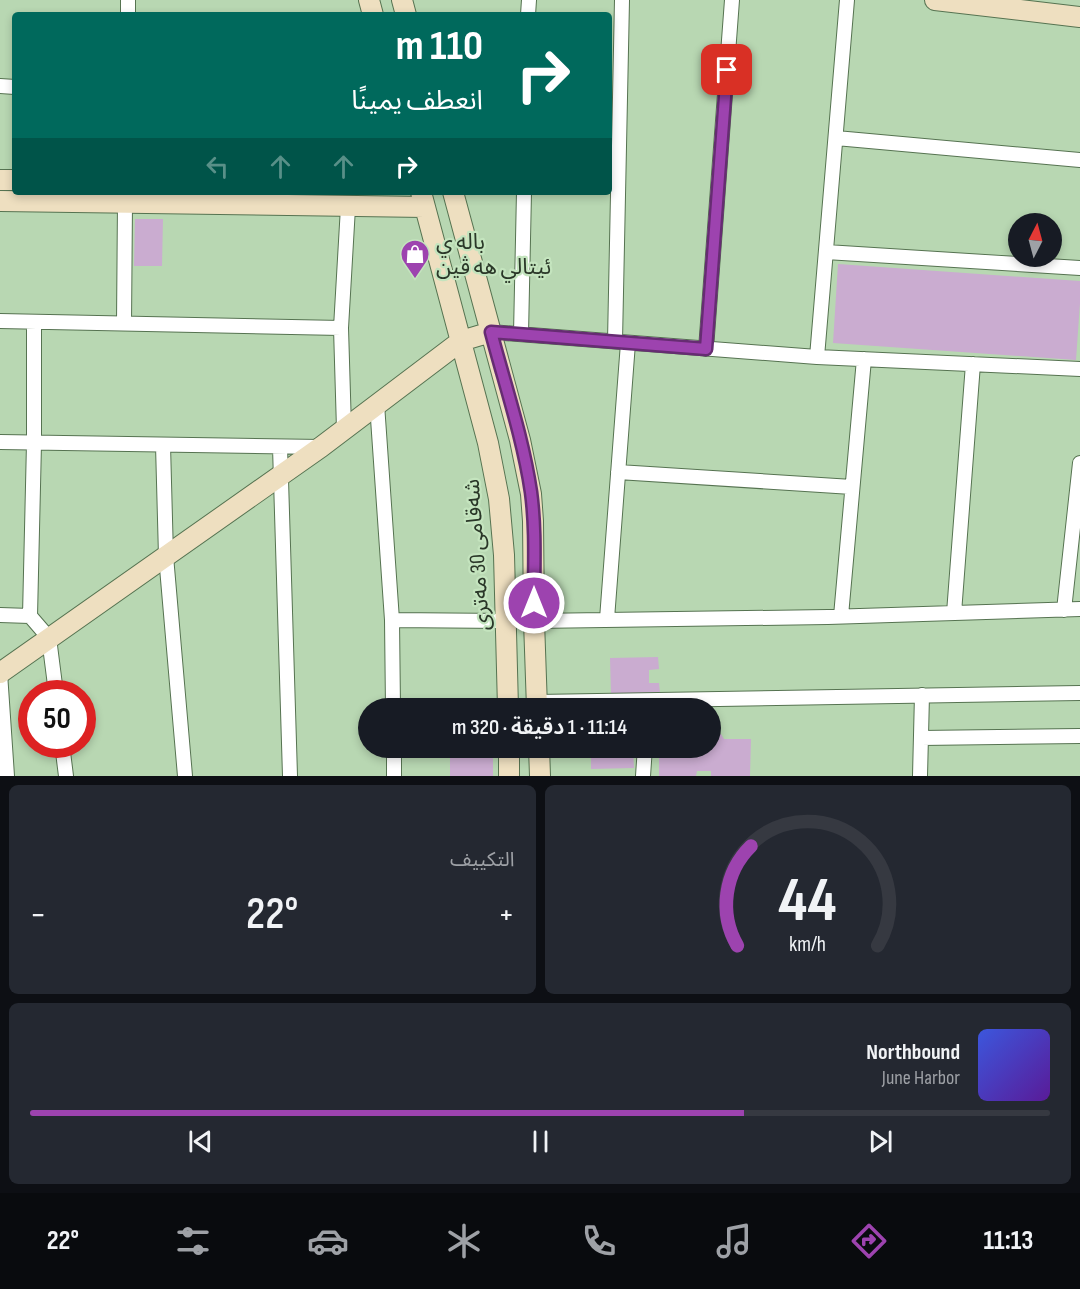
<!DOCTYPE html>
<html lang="ar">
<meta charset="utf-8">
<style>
body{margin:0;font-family:"Sofia Sans Condensed","Noto Sans Arabic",sans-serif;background:#242831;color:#f1f3f6;direction:rtl;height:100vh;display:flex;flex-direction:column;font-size:22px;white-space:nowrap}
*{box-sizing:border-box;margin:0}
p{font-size:20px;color:#9ea1a6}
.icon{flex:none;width:33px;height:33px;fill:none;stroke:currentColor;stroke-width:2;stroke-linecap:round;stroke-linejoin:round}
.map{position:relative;height:776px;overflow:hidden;direction:ltr}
.panel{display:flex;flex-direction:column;gap:9px;padding:9px;background:#0d0f14;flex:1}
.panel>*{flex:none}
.guide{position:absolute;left:12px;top:12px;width:600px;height:183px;border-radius:6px;box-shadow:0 3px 9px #0003;direction:rtl;background:#00695c;color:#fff;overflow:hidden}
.needle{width:39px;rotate:6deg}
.controls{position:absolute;left:1008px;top:213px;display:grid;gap:12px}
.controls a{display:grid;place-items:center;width:54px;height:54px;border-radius:50%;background:#171b24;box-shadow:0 3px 9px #0003;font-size:30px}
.speed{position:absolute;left:18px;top:680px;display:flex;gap:12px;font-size:30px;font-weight:700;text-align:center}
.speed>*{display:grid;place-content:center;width:78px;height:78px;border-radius:50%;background:#171b24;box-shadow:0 3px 9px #0003;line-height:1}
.speed .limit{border:9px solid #d22;background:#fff;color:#111}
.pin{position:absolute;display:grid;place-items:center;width:51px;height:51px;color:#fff;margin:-26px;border-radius:12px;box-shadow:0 3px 9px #0006}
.me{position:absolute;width:66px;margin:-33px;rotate:0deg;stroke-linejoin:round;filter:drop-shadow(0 0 4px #0008)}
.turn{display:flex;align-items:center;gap:21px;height:126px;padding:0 30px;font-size:27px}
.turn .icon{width:78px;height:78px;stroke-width:2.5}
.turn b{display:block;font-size:42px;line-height:51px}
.lanes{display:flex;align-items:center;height:57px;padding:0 30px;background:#0003;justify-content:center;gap:30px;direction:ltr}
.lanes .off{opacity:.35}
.big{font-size:45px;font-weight:600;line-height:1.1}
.panel .tile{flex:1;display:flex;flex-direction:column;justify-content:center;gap:9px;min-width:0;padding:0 21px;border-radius:9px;background:#242831}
.panel .dial{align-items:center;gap:0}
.dial svg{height:156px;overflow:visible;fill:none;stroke:#363941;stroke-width:7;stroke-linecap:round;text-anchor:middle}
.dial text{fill:#f1f3f6;stroke:none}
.song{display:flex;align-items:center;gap:18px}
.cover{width:72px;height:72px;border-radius:9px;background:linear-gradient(135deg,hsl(230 70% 55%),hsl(270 70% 35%))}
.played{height:6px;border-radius:3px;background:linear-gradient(90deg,#9d43af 70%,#363941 70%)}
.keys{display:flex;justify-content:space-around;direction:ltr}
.heat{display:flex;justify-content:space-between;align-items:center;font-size:33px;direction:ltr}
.panel .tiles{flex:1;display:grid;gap:9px;grid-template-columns:1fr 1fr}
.tile:last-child{grid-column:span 2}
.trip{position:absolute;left:358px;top:698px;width:363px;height:60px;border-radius:30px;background:#171b24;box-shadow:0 3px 9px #0003;font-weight:600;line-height:60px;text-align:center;direction:rtl}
.dock{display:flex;height:96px;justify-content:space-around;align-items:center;background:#090b0e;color:#9ea1a6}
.dock .icon{width:42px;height:42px}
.dock .current{color:#9d43af}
.dock b{font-size:27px;color:#f1f3f6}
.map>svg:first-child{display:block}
.green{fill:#caacd0}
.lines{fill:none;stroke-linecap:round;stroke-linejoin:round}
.street-casing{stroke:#567351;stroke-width:16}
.secondary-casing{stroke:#567351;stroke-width:22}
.street{stroke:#fff;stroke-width:14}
.secondary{stroke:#eedfc0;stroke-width:20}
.route-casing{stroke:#662c72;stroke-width:15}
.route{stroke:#9d43af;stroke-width:10}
.labels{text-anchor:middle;stroke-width:4.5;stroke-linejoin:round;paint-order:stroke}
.poi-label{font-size:22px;fill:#2a3728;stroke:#c4e4be;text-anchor:start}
.street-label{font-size:22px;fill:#2a3728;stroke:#c4e4be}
</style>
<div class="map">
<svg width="1080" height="776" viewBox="0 0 1080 776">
<rect width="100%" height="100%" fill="#b8d7b2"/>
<path class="green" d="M135,219H163L162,266H134Z
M838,264L1080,281V303L1076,360L833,343Z
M658,657L659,669L649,670V683H659L660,693L611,694L610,658Z
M711,733L721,734L724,739H751L750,776H711V771H697L696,776H659V747H711Z
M450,747H493V776H450Z
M633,749L634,768L591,769V750Z"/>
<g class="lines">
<g class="street-casing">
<path id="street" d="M128,15V0
M528,15L529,0
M0,86L15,87
M836,138L1080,160
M826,252L1080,268
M0,321L341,328
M34,322V443L30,616L49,638L56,693
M124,323L125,203
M491,332L817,357L1080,369
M521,334L524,192
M615,341L622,0
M706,349L732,0
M817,357L847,0
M377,404L392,620L393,708
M344,429L341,328L348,207
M0,442L321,447
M163,445L166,556L185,776
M280,447L290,776
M618,472L852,487
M1064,610L1080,463
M954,613L973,364
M0,615L30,616
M841,616L864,359
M607,619L628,343
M392,620L505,621
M534,621L828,617L1080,609
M0,673L7,776
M537,702L1080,693
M921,738L1080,736
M62,744L66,776
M394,747V776
M643,776L645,747
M920,776L922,695"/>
</g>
<g class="secondary-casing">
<path id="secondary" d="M369,0L373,15
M402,0L406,15
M935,0L1080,17
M0,180H15
M421,192L488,443L499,499L504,555L508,708
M453,192L520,440L531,494L533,521L534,621L537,708
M0,201L425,207
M0,673L321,447L461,341L491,332
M509,747V776
M539,747L540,776"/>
</g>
<use href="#street" class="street"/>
<use href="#secondary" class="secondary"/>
</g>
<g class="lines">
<g class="route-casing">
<path id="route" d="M534,603C534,566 536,529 531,492C523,438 505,385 491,332L706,349L727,70"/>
</g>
<use href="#route" class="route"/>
</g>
<defs>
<g id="shop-pin" transform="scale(1.5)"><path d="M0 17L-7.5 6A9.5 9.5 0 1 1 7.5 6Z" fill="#9d43af" stroke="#c4e4be"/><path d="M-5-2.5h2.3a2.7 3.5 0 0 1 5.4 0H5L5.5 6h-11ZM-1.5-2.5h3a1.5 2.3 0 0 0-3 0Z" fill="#fff"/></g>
</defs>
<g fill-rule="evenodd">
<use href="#shop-pin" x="415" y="254"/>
</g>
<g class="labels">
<g class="poi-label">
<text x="436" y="249">باله ي<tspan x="436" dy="25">ئيتالي هه ڤين</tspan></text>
</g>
<g class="street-label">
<text transform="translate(476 555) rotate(-94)" y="8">شەقامی 30 مەتری</text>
</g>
</g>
</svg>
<div class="controls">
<a><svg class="needle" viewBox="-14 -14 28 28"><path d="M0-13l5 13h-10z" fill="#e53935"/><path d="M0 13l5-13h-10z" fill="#9ea1a6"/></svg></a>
</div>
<div class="speed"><div class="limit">50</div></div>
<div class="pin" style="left:727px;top:70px;background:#d93025"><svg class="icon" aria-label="arrive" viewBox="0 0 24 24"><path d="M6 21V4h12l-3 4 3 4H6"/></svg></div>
<svg class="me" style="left:534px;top:603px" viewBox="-20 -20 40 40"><circle r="17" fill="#9d43af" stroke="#fff" stroke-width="3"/><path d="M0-11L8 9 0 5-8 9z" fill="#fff"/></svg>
<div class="trip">11:14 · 1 دقيقة · 320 m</div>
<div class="guide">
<div class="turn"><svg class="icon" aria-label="right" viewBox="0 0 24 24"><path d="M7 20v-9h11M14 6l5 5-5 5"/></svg><div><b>110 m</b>انعطف يمينًا</div></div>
<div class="lanes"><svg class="icon off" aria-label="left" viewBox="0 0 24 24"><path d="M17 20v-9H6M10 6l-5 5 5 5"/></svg><svg class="icon off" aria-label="ahead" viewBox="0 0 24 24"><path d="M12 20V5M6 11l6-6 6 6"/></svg><svg class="icon off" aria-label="ahead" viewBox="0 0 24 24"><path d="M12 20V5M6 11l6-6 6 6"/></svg><svg class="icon" aria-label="right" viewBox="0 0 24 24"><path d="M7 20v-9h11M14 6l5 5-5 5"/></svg></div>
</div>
</div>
<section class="panel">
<div class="tiles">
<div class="tile dial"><svg viewBox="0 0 100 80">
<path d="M14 69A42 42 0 1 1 86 69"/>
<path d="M14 69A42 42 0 0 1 21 18" stroke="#9d43af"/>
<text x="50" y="56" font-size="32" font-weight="700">44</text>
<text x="50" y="72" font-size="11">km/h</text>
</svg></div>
<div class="tile"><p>التكييف</p>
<div class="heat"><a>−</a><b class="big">22°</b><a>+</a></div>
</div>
<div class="tile">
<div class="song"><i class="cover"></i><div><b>Northbound</b><p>June Harbor</p></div></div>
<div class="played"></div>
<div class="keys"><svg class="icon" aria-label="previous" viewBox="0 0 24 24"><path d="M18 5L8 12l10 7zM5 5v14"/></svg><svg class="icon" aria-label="pause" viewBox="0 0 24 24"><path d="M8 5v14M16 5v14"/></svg><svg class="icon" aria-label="next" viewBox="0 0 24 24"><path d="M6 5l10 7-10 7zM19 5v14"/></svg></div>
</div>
</div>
</section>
<nav class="dock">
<b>11:13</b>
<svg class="icon current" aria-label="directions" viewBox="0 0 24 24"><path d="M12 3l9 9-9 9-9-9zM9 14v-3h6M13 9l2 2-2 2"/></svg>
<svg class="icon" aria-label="music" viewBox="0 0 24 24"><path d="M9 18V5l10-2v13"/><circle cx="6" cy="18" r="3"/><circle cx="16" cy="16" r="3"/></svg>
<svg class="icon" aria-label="phone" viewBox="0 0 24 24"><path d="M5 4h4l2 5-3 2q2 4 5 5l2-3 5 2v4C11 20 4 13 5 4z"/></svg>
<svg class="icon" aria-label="climate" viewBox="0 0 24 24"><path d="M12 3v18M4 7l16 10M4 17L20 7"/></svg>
<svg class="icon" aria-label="car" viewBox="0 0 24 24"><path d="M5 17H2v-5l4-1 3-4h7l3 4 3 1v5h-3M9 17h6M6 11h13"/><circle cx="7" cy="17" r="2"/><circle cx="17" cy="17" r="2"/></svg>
<svg class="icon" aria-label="filters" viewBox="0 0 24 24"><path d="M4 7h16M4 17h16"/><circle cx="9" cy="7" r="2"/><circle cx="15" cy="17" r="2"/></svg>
<b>22°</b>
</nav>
